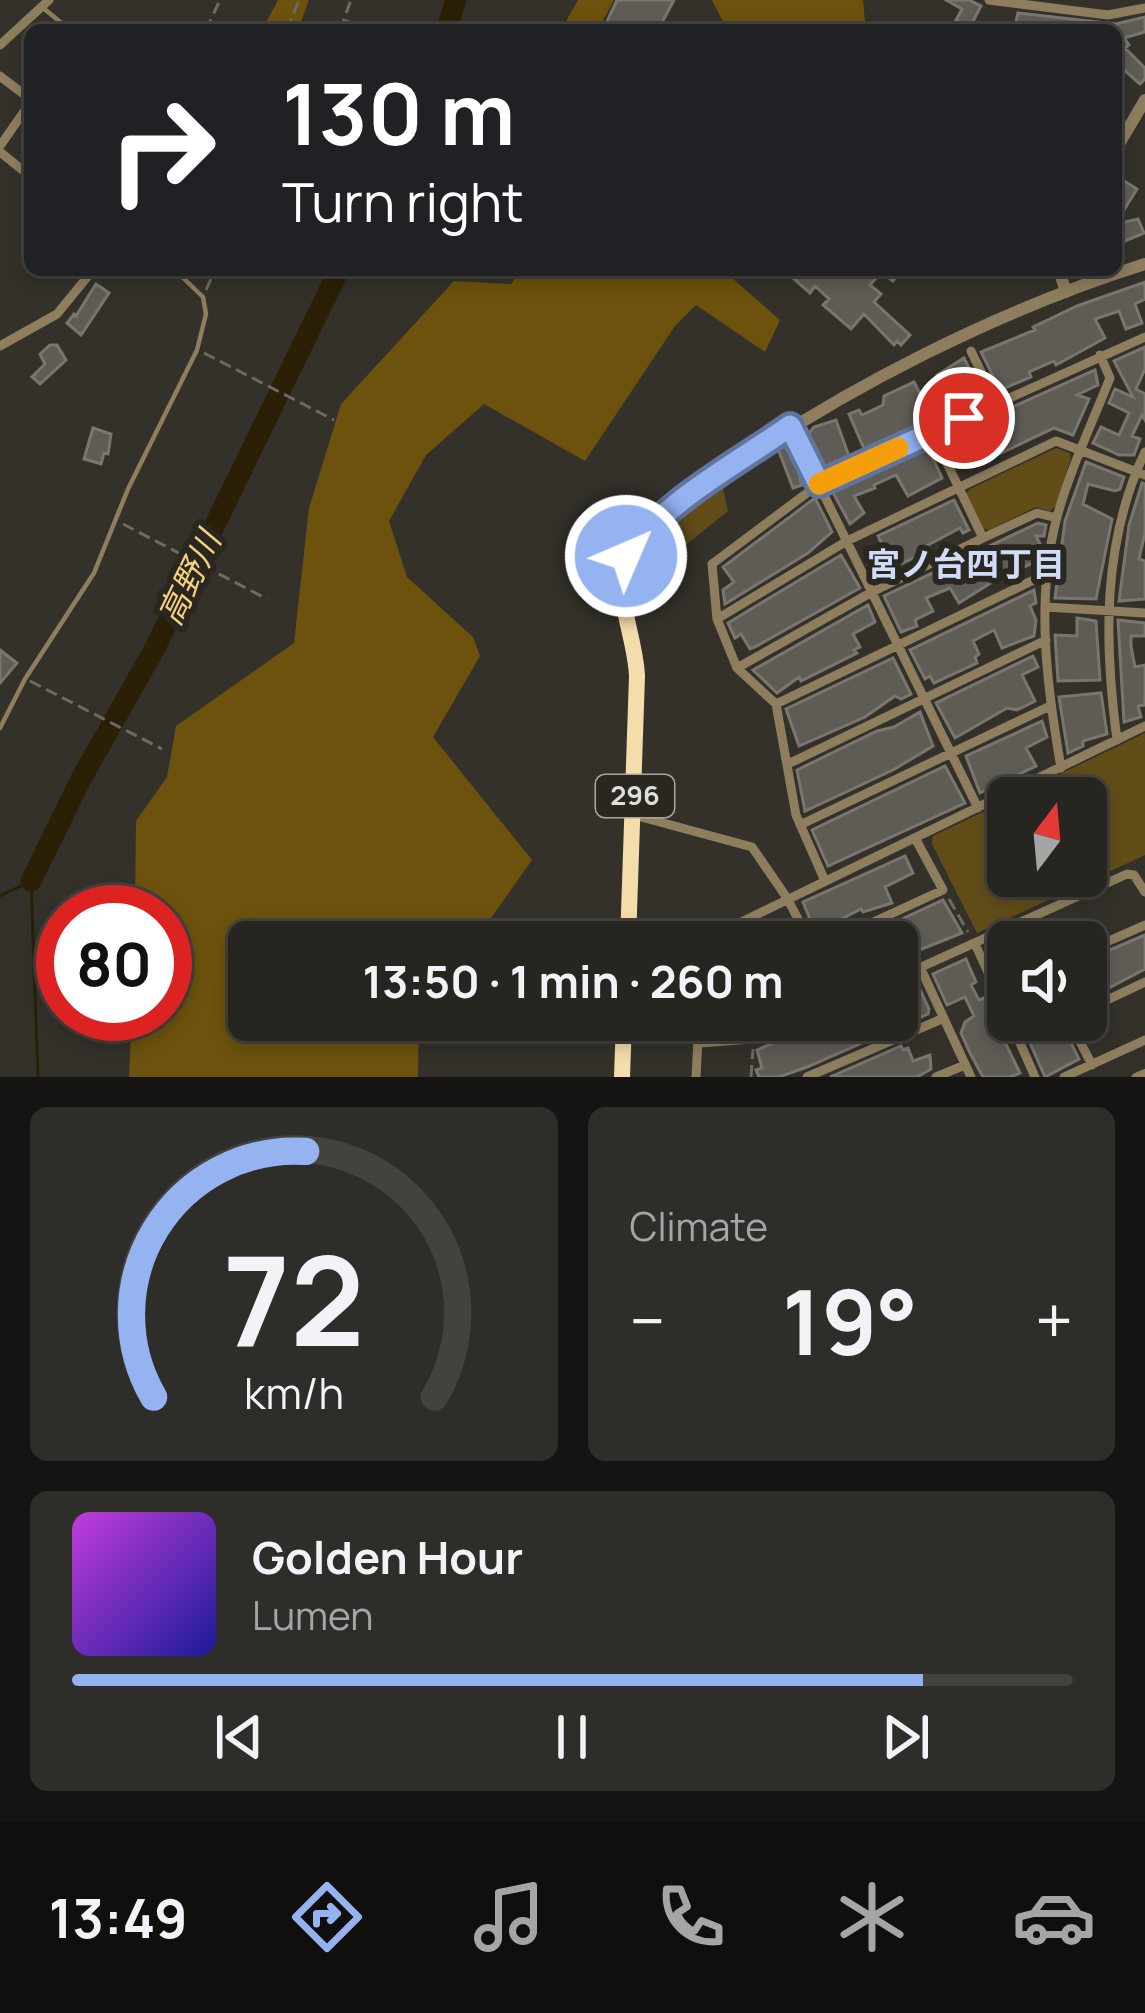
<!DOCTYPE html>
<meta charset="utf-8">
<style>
body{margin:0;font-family:Manrope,"Noto Sans JP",sans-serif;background:#2f2d29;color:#f1f3f6;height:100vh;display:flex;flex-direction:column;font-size:45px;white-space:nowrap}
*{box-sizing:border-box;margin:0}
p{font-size:39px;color:#a4a5a5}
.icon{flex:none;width:66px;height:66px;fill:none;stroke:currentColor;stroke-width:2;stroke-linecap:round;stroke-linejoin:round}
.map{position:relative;height:1077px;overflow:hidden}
.details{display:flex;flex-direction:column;gap:30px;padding:30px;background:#151412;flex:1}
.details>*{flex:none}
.banner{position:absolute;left:24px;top:24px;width:1098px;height:252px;border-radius:18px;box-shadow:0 6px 18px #0003,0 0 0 3px #43423e;background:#202124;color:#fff;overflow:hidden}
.needle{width:78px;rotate:16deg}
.fabs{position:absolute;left:987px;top:777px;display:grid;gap:24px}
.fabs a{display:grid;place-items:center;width:120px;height:120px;border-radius:18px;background:#272520;box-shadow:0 6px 18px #0003,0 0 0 3px #43423e;font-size:60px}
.speed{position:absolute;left:36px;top:885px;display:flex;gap:24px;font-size:60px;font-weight:700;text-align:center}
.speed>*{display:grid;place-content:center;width:156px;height:156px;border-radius:50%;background:#272520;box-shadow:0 6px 18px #0003,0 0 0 3px #43423e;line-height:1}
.speed .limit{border:18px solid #d22;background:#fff;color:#111}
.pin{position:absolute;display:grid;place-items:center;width:102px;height:102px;color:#fff;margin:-51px;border:6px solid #fff;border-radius:50%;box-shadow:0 3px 12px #0007}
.me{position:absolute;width:132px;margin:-66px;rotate:45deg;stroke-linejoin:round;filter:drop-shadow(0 0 9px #0008)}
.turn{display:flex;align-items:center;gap:42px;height:252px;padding:0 60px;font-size:54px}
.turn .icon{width:156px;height:156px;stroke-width:2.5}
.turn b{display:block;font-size:84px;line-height:102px}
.big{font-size:90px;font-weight:700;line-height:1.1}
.details .card{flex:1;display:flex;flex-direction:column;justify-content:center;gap:18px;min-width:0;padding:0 42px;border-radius:18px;background:#2f2d29}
.details .dial{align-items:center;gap:0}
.dial svg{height:312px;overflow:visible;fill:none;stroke:#43423e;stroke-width:7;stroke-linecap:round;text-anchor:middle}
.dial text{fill:#f1f3f6;stroke:none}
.song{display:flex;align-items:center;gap:36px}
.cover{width:144px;height:144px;border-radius:18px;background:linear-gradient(135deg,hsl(290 70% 55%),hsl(240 70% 35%))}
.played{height:12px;border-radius:6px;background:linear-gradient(90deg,#95b2f1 85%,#43423e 85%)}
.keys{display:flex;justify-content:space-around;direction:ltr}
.heat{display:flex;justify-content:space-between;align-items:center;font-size:66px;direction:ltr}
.details .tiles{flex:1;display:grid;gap:30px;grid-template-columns:1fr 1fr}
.card:last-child{grid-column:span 2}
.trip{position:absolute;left:228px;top:921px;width:690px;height:120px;border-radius:18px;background:#272520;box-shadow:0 6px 18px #0003,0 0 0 3px #43423e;font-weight:700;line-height:120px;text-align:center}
.dock{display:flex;height:192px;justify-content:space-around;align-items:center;background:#100f0d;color:#a4a5a5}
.dock .icon{width:84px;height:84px}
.dock .selected{color:#95b2f1}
.dock b{font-size:54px;color:#f1f3f6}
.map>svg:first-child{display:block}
.green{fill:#624d19}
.forest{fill:#6c520c}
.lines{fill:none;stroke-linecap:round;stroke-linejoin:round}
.stream{stroke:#2b2006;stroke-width:3}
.river{stroke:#2b2006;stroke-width:21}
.building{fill:#5f5b55;stroke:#79766f;stroke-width:3}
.path{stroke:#6c6a64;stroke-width:3;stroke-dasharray:12 6;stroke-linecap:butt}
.service{stroke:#8e7e5e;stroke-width:4.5}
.pedestrian{stroke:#8e7e5e;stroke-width:8}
.minor{stroke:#8e7e5e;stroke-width:9}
.tertiary{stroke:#8e7e5e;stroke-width:12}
.trunk{stroke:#f4dcab;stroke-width:16}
.route-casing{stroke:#61749d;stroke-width:30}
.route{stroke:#95b2f1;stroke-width:21}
.slow{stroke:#f59e0b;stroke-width:21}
.labels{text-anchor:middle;stroke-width:12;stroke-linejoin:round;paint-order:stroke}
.shield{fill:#2a2721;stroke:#a9a7a2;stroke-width:3}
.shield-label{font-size:27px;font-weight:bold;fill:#dfdeda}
.neighbourhood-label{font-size:33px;font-weight:bold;fill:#d0ddf8;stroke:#2a2721}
.water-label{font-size:33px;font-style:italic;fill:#f7d07d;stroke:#2a2721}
</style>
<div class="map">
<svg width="1145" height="1077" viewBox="0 0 1145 1077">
<rect width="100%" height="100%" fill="#34312b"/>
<path class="green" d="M1056,448L1069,453L1071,458L1056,506L1050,511L1036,507L989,530L982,528L966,494L970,489Z
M717,486L723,489L728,511L667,560L668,521Z
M1145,733V855L977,933L932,844L933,836L1008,800V876H1086V798H1011Z"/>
<path class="forest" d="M278,0H309L298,30H262Z
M578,0H614L598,30H561Z
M712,0H863L865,22L861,30H727Z
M512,270H723L780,320L765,352L696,305L675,326L585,461L484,404L426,455L389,521L407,577L473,637L480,656L433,737L532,860L474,942H249V1020H419L418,1077H129L132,1014H165V912H135L136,821L167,777L176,726L294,643L309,508L341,404L454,281L511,284L516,277Z"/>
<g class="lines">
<path class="stream" d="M0,896L31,881L38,1077"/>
<path class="river" d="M446,30L456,0
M31,881L81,779L155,648L339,270"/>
</g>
<path class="building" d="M617,0H674L658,30H603Z
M946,0H969L981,6L970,27L956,20L962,9Z
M1018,13L1116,24L1145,17V32L1124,38L1129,45L1125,48L1145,68V79L1140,84L1116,63V30H1014Z
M1116,176L1137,189L1116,223Z
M1138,219L1144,233L1118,244L1116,224Z
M800,270H902L893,281L881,272L870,285L881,294L874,302L910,335L901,345L897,341L894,345L864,314L851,329L823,305L829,299L815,286L810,293L793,278Z
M1145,282V299L1135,304L1142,323L1126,329L1119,311L1095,319L1105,338L1056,365L1054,361L1029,372L1031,377L1000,390L981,352L1035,330L1033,327L1077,306Z
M96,284L109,293L81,335L67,323L74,314L76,316Z
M50,345H57L66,360L40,384L32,377L45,364L40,354Z
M1145,347V369L1136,389L1145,394V420L1142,415L1132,436L1140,439L1134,455H1119L1093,443L1101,427L1119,435L1129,413L1109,403L1115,389L1133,397L1114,361Z
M964,358L973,376L959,383L968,403L928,414L931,421L865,451L849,414L859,410L862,415L883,405L884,396L914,382L925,403L946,395L937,375Z
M1095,370L1098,385L1077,395L1089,399L1073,435L1054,428L997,455L988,435L949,447L945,437Z
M836,420L850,459L821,469L806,437L814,427Z
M93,428L111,434L108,454L104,453L101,464L84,459Z
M789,444L804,478L800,480L802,485L793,488L778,449Z
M927,445L942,478L908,496L896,475L874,485L875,488L854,496L864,513L850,524L831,489Z
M1086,462L1124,477L1120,489L1115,491L1088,484L1083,504L1112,519L1096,599L1055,598L1065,521Z
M1142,483L1145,484V533L1139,559L1145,561V599L1119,601L1129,525Z
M815,498L832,532L808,553L725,604L723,590L734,582L723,567Z
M954,500L969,530L963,533L960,528L928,545L931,550L874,576L866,561L885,551L878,536Z
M1038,523L1046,525L1044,536H1036L1041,546H1036L1040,560L997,579L959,603L950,588L926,598L933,611L915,620L917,626L901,632L884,596Z
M841,555L860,588L755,647L750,649L741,634L735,638L728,623Z
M1034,590L1036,603L1030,606L1036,620L1034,636L1002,648L994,630L973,641L979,654L975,657L977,663L934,683L930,676L925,679L910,650Z
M868,605L875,622L853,634L860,647L854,650L857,653L801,681L799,677L777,693L753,670Z
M1077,618L1096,621L1100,680L1058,681L1055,635L1077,636Z
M1118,620L1145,623V636H1131V646L1135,667L1145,665V705L1138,706L1141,717L1124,722Z
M0,650L17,663L0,683Z
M1033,656L1038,667L1022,675L1035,701L1017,710L1007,708L955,738L936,703Z
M893,658L911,694L901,699L895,696L865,717L799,746L786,709Z
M1101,693L1107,734L1083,741V746L1068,753L1059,697Z
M920,712L933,746L893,770L805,811L797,770L877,731L894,727Z
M1042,721L1047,737L1026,748L1036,766L980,793L966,756Z
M945,766L965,803L828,866L812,830Z
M905,856L913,873L885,887L892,903L863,912L861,909L830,925L832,929L816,934L803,902Z
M943,900L962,933L897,959V942H852L905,921L904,918Z
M1145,935V969L1103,991L1102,987L1086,994V960Z
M966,959L976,982L971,985L979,1000L984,998L990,1009L997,1035L1001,1034L1020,1073L1010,1077H983L970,1053L961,1033L965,1022L974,1016L965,997L947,1005L933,974Z
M916,981L929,1009L928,1014L807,1067L779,1077H759L756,1070L762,1068L757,1050L826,1020H897V990Z
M708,1020H763L764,1024L708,1033Z
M1020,1020H1060L1079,1059L1045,1077Z
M901,1046L903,1050L908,1048L913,1061L930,1055L931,1069L917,1077H830Z"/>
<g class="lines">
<path class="path" d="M343,20L373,30
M206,30L220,0
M287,30L299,0
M340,30L351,0
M449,270L455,273
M206,290L215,270
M204,353L334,420
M123,524L267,599
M30,681L162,749
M949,899L968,932
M751,1077L753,1049"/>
<path class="service" d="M42,7L70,30
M0,728L25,679L94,573L128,489L197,350L206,314L203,297L175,270"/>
<path class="pedestrian" d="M1136,1077L1145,1073"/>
<path class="minor" d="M989,0L1108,15L1145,8
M0,45L49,0
M0,76L30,99
M0,146L30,103
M0,152L30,176
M0,346L57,314L93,270
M971,351L996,403
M790,426L978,808
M932,432L983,538
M1046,607L1145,613
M717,619L847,541L1056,441L1145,475
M737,668L872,592L983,538L1037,513L1057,518
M776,704L1048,573
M1117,740C1104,642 1102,543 1145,452
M788,764L1046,640
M1061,768C1047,687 1035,599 1057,517C1070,470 1092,423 1110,378L1100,355
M634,815L752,847L787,898L810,942
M800,825L1050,706
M825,881L796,815L776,704L737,668L717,619L712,564L819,484L1145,337
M703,942L709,929L725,930L1145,726
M830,942L943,890L915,838
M975,944L1008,1016
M1086,951L1145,925
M920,967L971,1077
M897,978L1127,874L1134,875L1145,892
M1086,1010L1145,982
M1010,1020L1035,1077
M1069,1020L1092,1065
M698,1043L754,1039L800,1020
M696,1077L699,1020
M807,1077L944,1018
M936,1077L965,1065
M1064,1077L1145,1040"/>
<path class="tertiary" d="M1116,149L1145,100
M1059,270L1066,292
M635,543C658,516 691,495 721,475C846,387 999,310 1145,264"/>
<path class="trunk" d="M628,942L637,676C635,630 606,582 635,543
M622,1077L624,1020"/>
</g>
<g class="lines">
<g class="route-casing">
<path id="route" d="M626,556C665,501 735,465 790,426L819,484L964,418"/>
</g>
<use href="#route" class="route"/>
<path class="slow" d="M819,484L898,448"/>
</g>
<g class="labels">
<rect class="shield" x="596" y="775" width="78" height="42" rx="9"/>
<g class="shield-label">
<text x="635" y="805">296</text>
</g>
<g class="neighbourhood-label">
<text x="966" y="576">宮ノ台四丁目</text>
</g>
<g class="water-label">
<text transform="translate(189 578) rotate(-64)" y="12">高野川</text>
</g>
</g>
</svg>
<div class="fabs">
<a><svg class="needle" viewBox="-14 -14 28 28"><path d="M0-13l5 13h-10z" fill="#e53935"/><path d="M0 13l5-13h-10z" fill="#a4a5a5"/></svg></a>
<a><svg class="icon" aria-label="sound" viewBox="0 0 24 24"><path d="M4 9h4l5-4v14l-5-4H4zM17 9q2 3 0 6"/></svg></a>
</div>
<div class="speed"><div class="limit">80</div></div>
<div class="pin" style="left:964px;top:418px;background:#d93025"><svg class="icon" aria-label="arrive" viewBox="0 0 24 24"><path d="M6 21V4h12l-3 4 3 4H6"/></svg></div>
<svg class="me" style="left:626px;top:556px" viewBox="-20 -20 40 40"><circle r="17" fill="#95b2f1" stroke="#fff" stroke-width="3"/><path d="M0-11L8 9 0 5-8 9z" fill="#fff"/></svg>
<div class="trip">13:50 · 1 min · 260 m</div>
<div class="banner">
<div class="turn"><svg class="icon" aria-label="right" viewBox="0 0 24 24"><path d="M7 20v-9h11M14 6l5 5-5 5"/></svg><div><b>130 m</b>Turn right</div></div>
</div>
</div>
<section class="details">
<div class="tiles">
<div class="card dial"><svg viewBox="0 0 100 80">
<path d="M14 69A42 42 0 1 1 86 69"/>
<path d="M14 69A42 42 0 0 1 53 6" stroke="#95b2f1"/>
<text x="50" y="56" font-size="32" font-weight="700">72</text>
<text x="50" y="72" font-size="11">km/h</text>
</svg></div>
<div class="card"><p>Climate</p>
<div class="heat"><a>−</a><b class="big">19°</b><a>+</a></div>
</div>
<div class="card">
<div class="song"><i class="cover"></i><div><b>Golden Hour</b><p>Lumen</p></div></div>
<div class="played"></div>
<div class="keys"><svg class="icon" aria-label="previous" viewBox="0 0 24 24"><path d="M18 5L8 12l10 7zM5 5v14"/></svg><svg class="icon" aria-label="pause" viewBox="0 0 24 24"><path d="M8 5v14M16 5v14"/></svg><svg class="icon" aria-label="next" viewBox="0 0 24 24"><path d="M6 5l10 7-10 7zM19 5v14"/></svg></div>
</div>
</div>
</section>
<nav class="dock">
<b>13:49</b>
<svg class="icon selected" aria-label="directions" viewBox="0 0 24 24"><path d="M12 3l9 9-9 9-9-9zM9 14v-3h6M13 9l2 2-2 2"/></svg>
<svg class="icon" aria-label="music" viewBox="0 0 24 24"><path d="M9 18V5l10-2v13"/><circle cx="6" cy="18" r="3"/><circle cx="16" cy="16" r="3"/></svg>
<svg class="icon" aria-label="phone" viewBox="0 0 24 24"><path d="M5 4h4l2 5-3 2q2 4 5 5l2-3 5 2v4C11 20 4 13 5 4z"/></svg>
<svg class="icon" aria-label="climate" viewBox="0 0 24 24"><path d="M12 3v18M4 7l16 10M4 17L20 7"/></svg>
<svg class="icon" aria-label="car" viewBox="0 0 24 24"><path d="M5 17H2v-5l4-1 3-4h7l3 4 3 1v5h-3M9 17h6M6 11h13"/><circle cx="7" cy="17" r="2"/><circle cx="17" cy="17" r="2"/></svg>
</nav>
